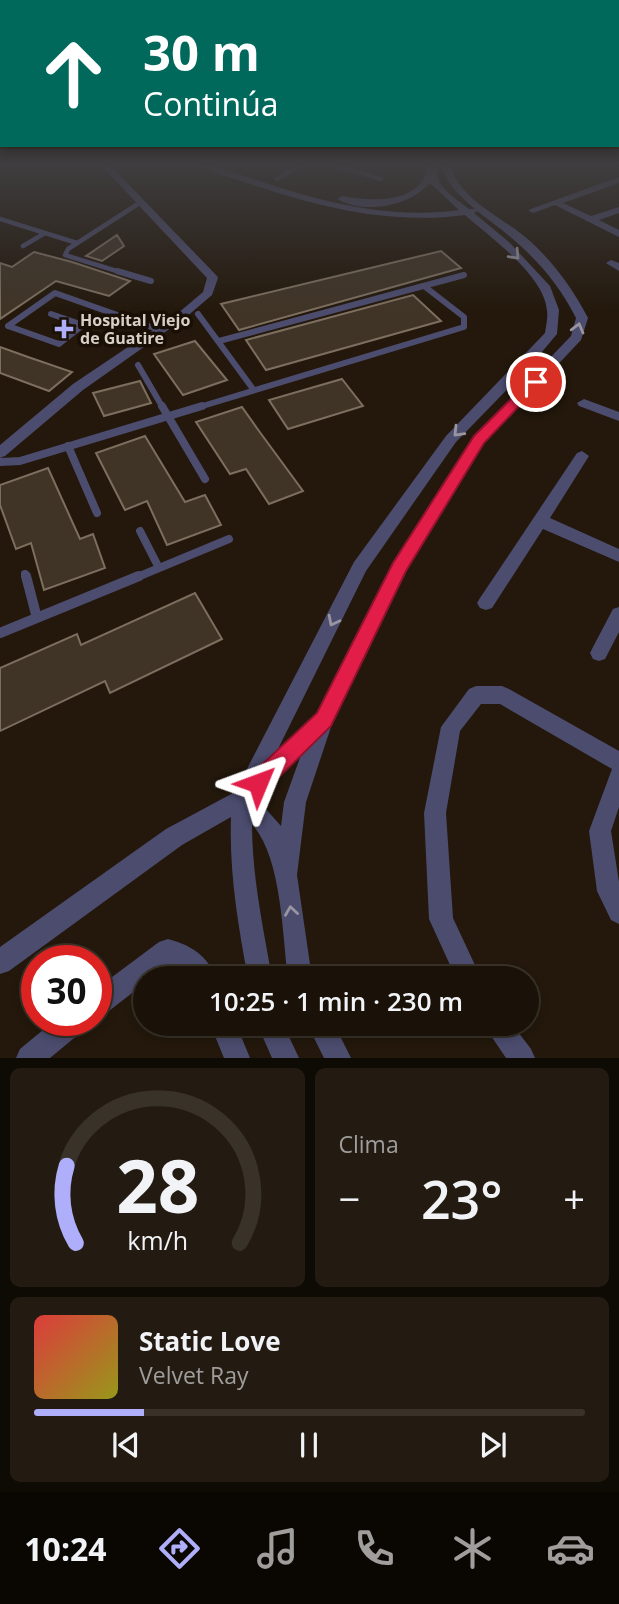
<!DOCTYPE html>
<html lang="es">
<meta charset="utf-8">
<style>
body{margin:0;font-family:"Open Sans",sans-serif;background:#231b12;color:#f1f3f6;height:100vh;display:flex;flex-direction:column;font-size:26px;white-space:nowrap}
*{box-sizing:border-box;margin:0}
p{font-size:23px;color:#9f9e9c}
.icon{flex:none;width:38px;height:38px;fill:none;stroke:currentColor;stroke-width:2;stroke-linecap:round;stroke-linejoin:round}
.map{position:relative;height:1058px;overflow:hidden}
.details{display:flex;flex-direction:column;gap:10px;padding:10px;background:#0e0a04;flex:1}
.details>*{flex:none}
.guide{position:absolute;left:0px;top:0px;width:620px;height:147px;box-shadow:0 4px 10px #0003,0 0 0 2px #383229;background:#00695c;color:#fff;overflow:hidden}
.speed{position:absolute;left:21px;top:945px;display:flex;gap:14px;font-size:35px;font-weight:700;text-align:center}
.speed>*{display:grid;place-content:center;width:91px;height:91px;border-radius:50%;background:#1a1208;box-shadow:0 4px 10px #0003,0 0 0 2px #383229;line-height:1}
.speed .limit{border:10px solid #d22;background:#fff;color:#111}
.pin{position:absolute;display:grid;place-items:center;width:60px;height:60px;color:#fff;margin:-30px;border:4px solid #fff;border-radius:50%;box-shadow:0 2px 7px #0007}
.me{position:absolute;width:77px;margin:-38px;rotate:46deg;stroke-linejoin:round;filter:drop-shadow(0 0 5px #0008)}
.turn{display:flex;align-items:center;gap:24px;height:147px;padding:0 28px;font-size:32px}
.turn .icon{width:91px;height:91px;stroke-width:2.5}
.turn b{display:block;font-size:49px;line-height:60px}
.big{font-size:52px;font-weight:600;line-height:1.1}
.details .tile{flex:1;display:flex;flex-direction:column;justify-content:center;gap:10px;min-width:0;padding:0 24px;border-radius:10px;background:#231b12}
.details .dial{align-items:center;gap:0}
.dial svg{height:182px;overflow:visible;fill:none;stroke:#383229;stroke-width:7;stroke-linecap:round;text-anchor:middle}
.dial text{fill:#f1f3f6;stroke:none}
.song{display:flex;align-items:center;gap:21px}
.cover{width:84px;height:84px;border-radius:10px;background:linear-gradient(135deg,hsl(0 70% 55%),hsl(60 70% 35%))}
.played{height:7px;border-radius:4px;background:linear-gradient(90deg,#afaefa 20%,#383229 20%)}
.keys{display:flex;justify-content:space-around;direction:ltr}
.heat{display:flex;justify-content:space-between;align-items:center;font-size:38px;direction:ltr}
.details .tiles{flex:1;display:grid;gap:10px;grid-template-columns:1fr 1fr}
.tile:last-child{grid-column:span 2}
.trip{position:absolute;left:133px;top:966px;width:406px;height:70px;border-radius:35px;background:#1a1208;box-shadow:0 4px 10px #0003,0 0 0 2px #383229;font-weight:600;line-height:70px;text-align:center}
.dock{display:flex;height:112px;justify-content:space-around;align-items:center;background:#0a0703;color:#9f9e9c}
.dock .icon{width:49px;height:49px}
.dock .selected{color:#afaefa}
.dock b{font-size:32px;color:#f1f3f6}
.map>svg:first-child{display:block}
.building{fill:#403426;stroke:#7d6f60;stroke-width:2}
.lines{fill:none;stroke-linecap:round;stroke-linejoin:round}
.lane-far3{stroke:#4c4c6f;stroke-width:4.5}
.lane-far2{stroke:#4c4c6f;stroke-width:6}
.lane-far1{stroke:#4c4c6f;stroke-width:8}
.lane{stroke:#4c4c6f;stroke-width:10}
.street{fill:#4c4c6f;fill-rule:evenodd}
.oneway{stroke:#9995a0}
.route{fill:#e11d48;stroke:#92132f;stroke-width:2}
.poi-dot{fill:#afaefa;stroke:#1a0f04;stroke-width:2.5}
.labels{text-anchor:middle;stroke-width:7;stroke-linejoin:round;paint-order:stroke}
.far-poi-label{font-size:16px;font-weight:bold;fill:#d8d0c8;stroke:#1a0f04;text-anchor:start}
</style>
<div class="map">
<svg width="619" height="1058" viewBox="0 0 619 1058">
<rect width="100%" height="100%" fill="#23180b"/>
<path class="building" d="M117,235L124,246L102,261L86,256Z
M441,251L461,268L239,330L221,304Z
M34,252L72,262L130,281L109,296L56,281L0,319V263L12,267Z
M413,295L441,321L266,370L246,340Z
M195,341L227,380L183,395L154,354Z
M0,347L28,357L72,372L49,391L0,373Z
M342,379L363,406L288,429L269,400Z
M140,381L151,403L104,416L93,393Z
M242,407L259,431L303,491L269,504L246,469L230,474L196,422Z
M145,436L185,502L205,495L221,525L167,545L147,501L125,510L96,453Z
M48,468L80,539L93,534L105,568L44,590L31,543L16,549L0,505V485Z
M195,593L222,639L110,693L105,681L0,731V668L77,634L81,645Z"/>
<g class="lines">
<path class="lane-far3" d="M332,164L381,179
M277,179L302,164
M0,219L77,243
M23,246L45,233
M123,273L65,255L68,249L141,202"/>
<path class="lane-far2" d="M117,271L151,281
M51,314L83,325
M198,314L253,389
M8,326L55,293L160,330
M8,326L59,344L83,325
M219,341L464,275
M138,365L163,408
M196,408L464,327V317L424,286"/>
<path class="lane-far1" d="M162,406L205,479
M68,446L97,513
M0,462L20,461L202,406
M140,531L159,568
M25,574L26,578
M135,578L229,539"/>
<path class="lane" d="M26,576L37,618
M0,633L139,576"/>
<path class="street" d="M100,164H109L217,276L218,278L212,295L185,318L83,390L5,456L0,458V445L73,384L177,314L203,292L207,278Z
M197,164H209C291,192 371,222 459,210L430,183C410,206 364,215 337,199L342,196C372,202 424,204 428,164H436C435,188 452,195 469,209H475C460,196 446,184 442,164H450C459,201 504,217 530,241C554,263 573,289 588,318L581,340L484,443L406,570L333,721L306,802L297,875L312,978H288C282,933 282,858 252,824C252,876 263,927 272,978H248C238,925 229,871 231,817L182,845L9,971L0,974V947L166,829L235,792L354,562L446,436L545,333C546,326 548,318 547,311C545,276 490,237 465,215C388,225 319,207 247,183C231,177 211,173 197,164ZM477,211C520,243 551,269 576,318L571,336L474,437L393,562L316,714L277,751L366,571L456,442L531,365L557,334L559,310L550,286L509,242L474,213ZM301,755L284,802L281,826L257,799Z
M619,177V183L563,203L591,216L619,207V213L599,220L619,230V237L555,205L533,213L528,210Z
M611,260L619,263V271L606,263Z
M584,399L619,412V421L579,406L577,403Z
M582,451L589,456L550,518L619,549V562L543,529L492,608L486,610L480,608L477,603L480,598L577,453Z
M619,607V632L605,659L599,661L593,659L590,653L593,647L613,609Z
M476,686H502L509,689L619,751V807L611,831L619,882V924L611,920L597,891L589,831L612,769L500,704H481L460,731L446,813L453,918L481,978H456L429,919L424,813L441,727L469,689Z
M168,939C191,945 208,956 216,978H190L181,969L171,964L152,978H145V983L105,1014L96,1018V989L159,942Z
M55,1020H89L85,1029L50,1058H16L20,1049Z
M210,1024H236L250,1058H224Z
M257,1024H283L299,1058H272Z
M307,1024H334L351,1058H324Z
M483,1024H512L531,1049L535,1058H506Z"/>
</g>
<defs><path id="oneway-chevron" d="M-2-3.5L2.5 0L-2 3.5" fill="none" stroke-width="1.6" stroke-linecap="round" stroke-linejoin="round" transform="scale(1.75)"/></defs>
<g class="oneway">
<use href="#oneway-chevron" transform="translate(515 255) rotate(47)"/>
<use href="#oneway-chevron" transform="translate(578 328) rotate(-75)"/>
<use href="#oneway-chevron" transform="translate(458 432) rotate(134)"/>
<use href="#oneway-chevron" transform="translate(333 621) rotate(117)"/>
<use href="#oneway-chevron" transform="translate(291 911) rotate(-98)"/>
</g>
<linearGradient id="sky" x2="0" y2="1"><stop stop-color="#130d06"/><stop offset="0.53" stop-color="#3f3d3f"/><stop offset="1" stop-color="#3f3d3f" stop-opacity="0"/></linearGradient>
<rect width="619" height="312" fill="url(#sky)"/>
<path class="route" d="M531,379L542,382L484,443L406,571L331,726L266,790L258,793L251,790L248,783L251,775L317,713L393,563L474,436Z"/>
<path class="poi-dot" d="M60.5 318.5h7v7h7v7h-7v7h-7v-7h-7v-7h7z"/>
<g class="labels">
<g class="far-poi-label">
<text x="80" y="326">Hospital Viejo<tspan x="80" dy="18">de Guatire</tspan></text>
</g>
</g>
</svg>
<div class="speed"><div class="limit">30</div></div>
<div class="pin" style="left:536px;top:382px;background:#d93025"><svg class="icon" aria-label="arrive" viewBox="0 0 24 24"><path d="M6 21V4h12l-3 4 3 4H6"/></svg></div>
<svg class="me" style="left:258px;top:783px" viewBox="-20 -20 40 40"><path d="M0-17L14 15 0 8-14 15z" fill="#e11d48" stroke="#fff" stroke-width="4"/></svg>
<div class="trip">10:25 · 1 min · 230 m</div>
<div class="guide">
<div class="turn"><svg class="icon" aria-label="ahead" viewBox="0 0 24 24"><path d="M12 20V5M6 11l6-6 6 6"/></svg><div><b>30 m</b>Continúa</div></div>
</div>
</div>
<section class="details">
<div class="tiles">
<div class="tile dial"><svg viewBox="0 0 100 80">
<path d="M14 69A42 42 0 1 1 86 69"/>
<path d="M14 69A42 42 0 0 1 10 35" stroke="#afaefa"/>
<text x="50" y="56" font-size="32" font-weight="700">28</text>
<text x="50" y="72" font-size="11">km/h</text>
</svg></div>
<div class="tile"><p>Clima</p>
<div class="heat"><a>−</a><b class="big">23°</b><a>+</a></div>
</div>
<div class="tile">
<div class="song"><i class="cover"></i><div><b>Static Love</b><p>Velvet Ray</p></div></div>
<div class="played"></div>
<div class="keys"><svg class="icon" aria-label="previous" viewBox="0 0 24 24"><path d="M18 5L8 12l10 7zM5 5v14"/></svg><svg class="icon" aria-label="pause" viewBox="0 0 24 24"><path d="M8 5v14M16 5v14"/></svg><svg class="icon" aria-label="next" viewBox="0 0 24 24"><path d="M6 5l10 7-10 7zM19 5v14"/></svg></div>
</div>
</div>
</section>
<nav class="dock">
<b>10:24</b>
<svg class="icon selected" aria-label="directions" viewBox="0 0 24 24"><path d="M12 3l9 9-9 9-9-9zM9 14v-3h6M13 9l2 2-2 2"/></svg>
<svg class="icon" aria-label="music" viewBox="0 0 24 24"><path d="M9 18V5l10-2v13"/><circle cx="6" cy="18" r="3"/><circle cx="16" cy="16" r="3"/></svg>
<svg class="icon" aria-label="phone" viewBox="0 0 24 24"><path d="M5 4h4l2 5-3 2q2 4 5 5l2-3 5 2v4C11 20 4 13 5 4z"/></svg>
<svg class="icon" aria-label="climate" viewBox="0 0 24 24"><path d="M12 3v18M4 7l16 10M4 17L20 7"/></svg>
<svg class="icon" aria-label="car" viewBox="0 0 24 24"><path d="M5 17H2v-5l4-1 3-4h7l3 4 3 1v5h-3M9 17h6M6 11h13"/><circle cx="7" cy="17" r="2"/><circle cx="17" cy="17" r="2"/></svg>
</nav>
